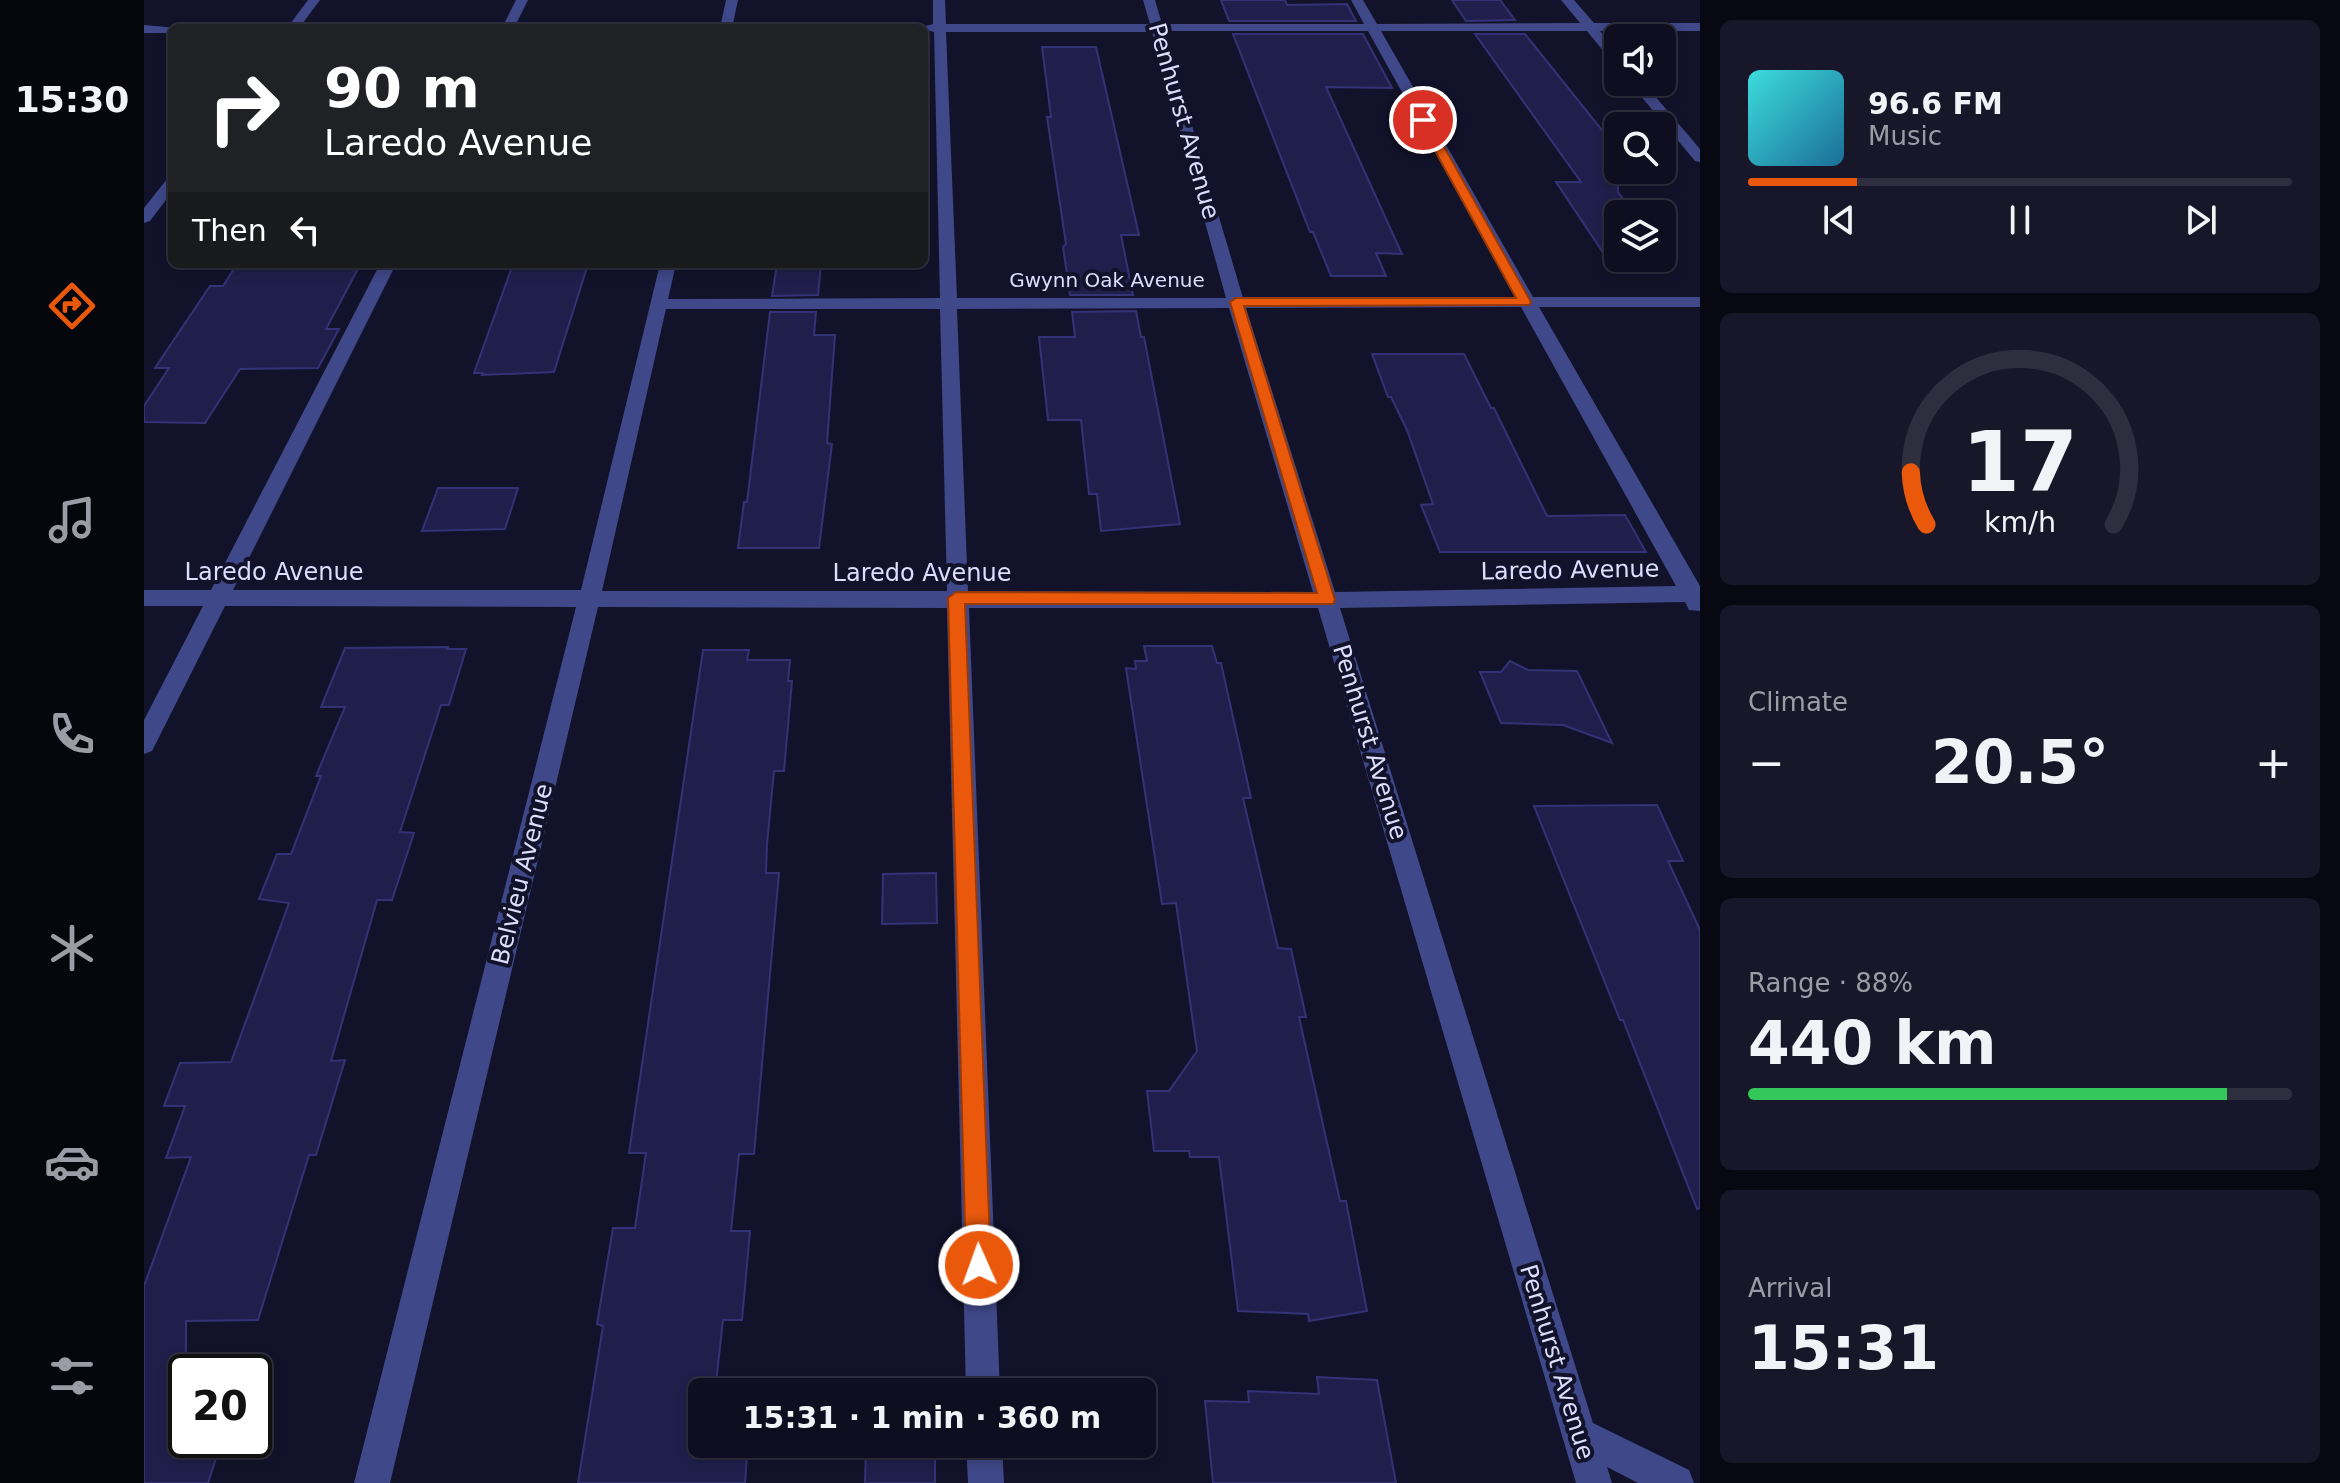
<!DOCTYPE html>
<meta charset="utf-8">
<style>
body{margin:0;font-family:"DejaVu Sans",sans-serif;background:#171729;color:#f1f3f6;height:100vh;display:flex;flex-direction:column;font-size:30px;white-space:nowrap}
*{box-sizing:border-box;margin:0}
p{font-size:26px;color:#9b9ca5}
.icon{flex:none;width:44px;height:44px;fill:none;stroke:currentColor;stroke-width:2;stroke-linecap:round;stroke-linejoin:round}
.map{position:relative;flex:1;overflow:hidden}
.sheet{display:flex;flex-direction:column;gap:20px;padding:20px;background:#080812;width:640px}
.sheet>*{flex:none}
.hud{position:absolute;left:24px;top:24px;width:760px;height:244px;border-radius:12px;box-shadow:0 4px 12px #0003,0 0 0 2px #2e2e3e;background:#202124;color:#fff;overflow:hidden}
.fabs{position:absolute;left:1460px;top:24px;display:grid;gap:16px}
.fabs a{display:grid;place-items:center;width:72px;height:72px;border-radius:12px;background:#0e0e20;box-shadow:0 4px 12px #0003,0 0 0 2px #2e2e3e;font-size:40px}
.speed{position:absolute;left:24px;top:1354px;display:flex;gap:16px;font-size:40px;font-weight:700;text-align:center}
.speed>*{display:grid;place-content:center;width:104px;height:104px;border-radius:50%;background:#0e0e20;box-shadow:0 4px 12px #0003,0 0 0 2px #2e2e3e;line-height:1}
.speed .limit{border:4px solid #111;border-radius:12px;background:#fff;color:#111}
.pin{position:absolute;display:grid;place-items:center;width:68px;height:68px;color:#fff;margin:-34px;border:4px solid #fff;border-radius:50%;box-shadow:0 2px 8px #0007}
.me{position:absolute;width:88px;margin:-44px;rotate:358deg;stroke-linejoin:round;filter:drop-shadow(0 0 6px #0008)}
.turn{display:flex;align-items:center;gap:28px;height:168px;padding:0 24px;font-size:36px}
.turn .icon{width:104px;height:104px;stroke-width:2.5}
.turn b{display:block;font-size:56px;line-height:68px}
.then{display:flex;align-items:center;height:76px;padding:0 24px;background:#0003;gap:16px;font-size:30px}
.big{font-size:60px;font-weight:700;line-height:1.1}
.sheet .widget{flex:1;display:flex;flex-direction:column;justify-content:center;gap:12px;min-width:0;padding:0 28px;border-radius:12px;background:#171729}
.sheet .dial{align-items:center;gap:0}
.dial svg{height:208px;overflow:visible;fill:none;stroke:#2e2e3e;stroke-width:7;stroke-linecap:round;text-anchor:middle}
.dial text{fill:#f1f3f6;stroke:none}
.song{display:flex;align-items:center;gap:24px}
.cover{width:96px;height:96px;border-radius:12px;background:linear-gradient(135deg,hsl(180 70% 55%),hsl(200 70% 35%))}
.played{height:8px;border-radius:4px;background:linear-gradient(90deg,#ea580c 20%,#2e2e3e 20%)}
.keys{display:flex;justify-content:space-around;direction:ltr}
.heat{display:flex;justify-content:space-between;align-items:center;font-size:44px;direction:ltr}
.charge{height:12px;border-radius:6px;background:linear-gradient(90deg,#34c759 88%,#2e2e3e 0)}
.trip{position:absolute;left:544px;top:1378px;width:468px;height:80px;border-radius:12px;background:#0e0e20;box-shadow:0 4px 12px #0003,0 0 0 2px #2e2e3e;font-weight:700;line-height:80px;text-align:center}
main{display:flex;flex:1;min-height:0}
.tab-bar{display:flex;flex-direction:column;width:144px;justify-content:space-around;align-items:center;background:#06060d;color:#9b9ca5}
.tab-bar .icon{width:56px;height:56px}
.tab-bar .selected{color:#ea580c}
.tab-bar b{font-size:36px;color:#f1f3f6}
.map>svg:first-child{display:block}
.building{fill:#201f4b;stroke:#343276;stroke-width:2}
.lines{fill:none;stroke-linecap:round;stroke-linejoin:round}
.minor{fill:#3f4888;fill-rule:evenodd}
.route{fill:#ea580c;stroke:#983908;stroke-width:2}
.labels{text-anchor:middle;stroke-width:8;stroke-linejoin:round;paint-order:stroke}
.far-street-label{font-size:20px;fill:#dddefe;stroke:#12122a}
.street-label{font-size:24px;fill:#dddefe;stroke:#12122a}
</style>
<main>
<nav class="tab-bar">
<b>15:30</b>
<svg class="icon selected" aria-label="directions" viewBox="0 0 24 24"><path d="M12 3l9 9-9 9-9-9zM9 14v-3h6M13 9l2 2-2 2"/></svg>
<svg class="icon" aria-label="music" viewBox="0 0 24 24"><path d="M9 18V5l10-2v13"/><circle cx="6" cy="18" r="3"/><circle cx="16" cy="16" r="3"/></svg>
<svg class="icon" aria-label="phone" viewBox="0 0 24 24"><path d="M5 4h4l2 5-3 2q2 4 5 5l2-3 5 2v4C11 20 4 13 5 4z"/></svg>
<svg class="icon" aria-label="climate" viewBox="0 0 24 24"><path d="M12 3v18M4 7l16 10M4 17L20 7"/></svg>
<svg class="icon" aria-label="car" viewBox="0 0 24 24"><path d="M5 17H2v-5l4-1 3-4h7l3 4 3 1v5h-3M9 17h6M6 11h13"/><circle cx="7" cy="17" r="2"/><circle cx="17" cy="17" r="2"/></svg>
<svg class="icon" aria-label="filters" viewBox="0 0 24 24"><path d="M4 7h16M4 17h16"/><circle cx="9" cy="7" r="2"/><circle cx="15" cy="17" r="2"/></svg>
</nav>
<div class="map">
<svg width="1556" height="1483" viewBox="0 0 1556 1483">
<rect width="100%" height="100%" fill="#12122a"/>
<path class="building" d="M1077,0H1141L1143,5L1203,4L1212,21H1085Z
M1308,0H1356L1371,20L1322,21Z
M1089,34H1219L1248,88L1182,87L1258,254L1232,253L1242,276H1187L1169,232H1166Z
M1331,34H1381L1474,150V192L1490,214H1474V254H1460L1412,182H1437Z
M898,47H952L995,235H977L989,295H926L919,247L922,244L903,117H907Z
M93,264L215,267L182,329H195L174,368L96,369L61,423L0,422V406L25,368H11L66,286H79Z
M369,264H444L410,372L338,375L339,373H330Z
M633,264H677L674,295L628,296Z
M992,311L997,337H1000L1036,524L957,531L953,494H945L937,420H904L895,337H931L928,312Z
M626,312H672L670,335H691L683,443L688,444L675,548H594L600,502H603Z
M1228,354H1320L1347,408H1350L1403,516L1481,515L1502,552H1296L1277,505L1289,504L1263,430L1247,397H1244Z
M294,488H374L361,529L278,531Z
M1000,646H1068L1073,663H1077L1107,798H1099L1134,948L1147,949L1162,1017H1155L1196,1201H1202L1223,1311L1165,1321L1164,1314L1094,1311L1075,1157H1046L1045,1151H1010L1003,1091H1025L1053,1051L1032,903L1018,904L982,668L992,669L991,661H1003Z
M304,647L303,649H322L305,705H297L256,832L270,833L248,900H233L187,1061L201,1060L172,1155H165L114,1320L42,1321V1440H78L64,1483H0V1286L47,1157L22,1158L41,1106H20L36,1063L87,1062L145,903L115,899L133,854H147L177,776H172L201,707H177L201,648Z
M559,650H605L603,660H646L644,681H648L640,771H630L623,844L622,873H635L610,1154H595L587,1231H606L598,1320H579L571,1392H558V1444H604L601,1483H434L459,1326L453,1324L469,1228H491L502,1153H485Z
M1366,661L1384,670L1433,671L1468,743L1419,725L1357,723L1336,672H1357Z
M1513,805L1539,861H1524L1556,930V1208L1553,1209L1479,1020H1476L1390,806Z
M792,873L793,923L738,924L739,874Z
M1173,1377L1233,1380L1252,1483H1069L1061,1401L1105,1402L1104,1391L1175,1394Z
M722,1444H791V1483H721Z"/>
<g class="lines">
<path class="minor" d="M164,0H176L155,28H143Z
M372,0H384L370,28H358Z
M582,0H594L588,28H576Z
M789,0H801L802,24H1006L999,0H1011L1018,24H1220L1207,0H1219L1233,24L1436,23L1417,0H1430L1450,23H1556V31H1456L1474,52V64L1469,63L1443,31H1237L1389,297H1556V307H1395L1556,586V611L1545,610L1541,602L1196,608L1449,1423L1545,1470L1550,1483H1494L1463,1467L1468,1483H1432L1174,608H825L856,1392H822L803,608L454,607L246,1483H210L432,607L81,606L8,751L0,754V720L59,606H0V590H67L236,264H252L89,590H437L516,264H532L524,299L796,298L790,32L774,28L789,24ZM1020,31H1224L1372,297L1099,298ZM802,32H1008L1082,298H813ZM1377,307L1532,586L1191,592L1102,308ZM1085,308L1169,592L824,591L813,309ZM522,309H796L803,591H458Z
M0,25L34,28H28V33H0Z
M1485,82H1499L1556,149V162L1551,161Z
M28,177V192L6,221L0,223V208L23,179Z
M822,1444H858L860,1483H824Z"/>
</g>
<path class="route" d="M1279,116L1285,120L1387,302L1385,305L1100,306L1191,600L1189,604H821L847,1265L843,1274L835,1277L826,1274L822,1265L804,598L812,592L1173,593L1086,302L1092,298H1372L1274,120Z"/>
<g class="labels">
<g class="far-street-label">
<text x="963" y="287">Gwynn Oak Avenue</text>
</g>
<g class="street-label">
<text transform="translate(1040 121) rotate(74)" y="8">Penhurst Avenue</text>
<text transform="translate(1426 570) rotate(-1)" y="8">Laredo Avenue</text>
<text x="130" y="580">Laredo Avenue</text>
<text x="778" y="581">Laredo Avenue</text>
<text transform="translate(1226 742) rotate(73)" y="8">Penhurst Avenue</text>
<text transform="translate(378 874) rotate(-76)" y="8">Belvieu Avenue</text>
<text transform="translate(1413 1362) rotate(73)" y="8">Penhurst Avenue</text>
</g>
</g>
</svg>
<div class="fabs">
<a><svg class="icon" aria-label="sound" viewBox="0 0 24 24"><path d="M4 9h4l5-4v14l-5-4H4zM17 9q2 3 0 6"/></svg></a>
<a><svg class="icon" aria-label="search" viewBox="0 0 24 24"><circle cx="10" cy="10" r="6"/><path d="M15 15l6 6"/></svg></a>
<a><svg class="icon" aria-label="layers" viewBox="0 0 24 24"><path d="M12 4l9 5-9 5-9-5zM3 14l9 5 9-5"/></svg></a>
</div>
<div class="speed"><div class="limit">20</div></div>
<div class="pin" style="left:1279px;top:120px;background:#d93025"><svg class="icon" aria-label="arrive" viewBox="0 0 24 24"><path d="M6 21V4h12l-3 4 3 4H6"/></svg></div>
<svg class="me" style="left:835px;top:1265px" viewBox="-20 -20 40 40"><circle r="17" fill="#ea580c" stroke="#fff" stroke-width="3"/><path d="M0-11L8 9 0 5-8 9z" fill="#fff"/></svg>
<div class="trip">15:31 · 1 min · 360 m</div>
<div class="hud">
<div class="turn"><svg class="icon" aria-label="right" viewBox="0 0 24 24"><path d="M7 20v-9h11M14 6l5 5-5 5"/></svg><div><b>90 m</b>Laredo Avenue</div></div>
<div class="then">Then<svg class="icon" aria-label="left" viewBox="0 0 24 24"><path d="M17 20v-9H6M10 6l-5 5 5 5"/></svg></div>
</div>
</div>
<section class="sheet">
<div class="widget">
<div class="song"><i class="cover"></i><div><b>96.6 FM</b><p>Music</p></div></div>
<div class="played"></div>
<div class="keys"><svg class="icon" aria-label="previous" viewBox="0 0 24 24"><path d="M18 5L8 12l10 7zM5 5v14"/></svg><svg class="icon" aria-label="pause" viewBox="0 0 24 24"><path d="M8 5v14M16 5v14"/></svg><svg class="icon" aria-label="next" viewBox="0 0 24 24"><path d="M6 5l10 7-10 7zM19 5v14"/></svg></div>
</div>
<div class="widget dial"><svg viewBox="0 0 100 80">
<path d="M14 69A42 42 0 1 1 86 69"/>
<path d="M14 69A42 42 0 0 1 8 49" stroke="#ea580c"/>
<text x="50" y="56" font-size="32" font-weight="700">17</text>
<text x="50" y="72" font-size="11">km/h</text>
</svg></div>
<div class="widget"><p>Climate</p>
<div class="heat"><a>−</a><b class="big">20.5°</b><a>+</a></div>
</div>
<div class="widget"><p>Range · 88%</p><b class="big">440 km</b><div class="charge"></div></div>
<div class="widget"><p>Arrival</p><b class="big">15:31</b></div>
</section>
</main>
